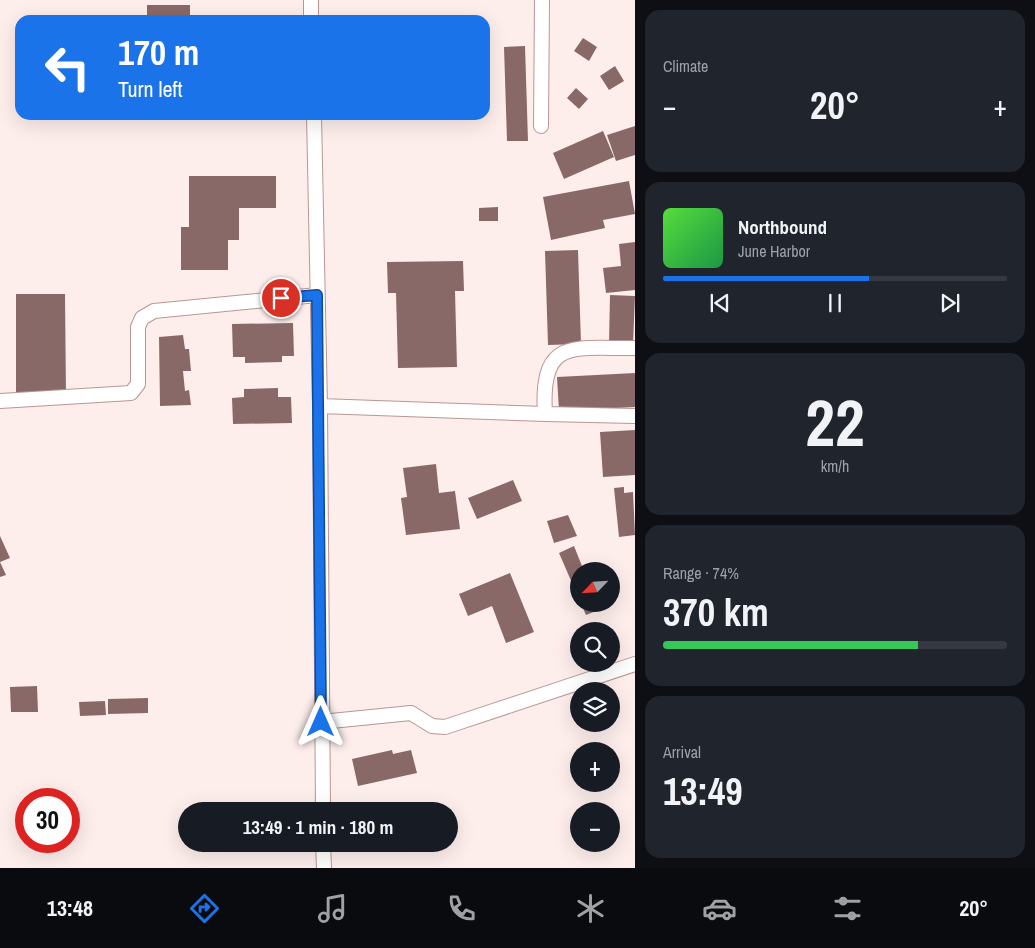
<!DOCTYPE html>
<meta charset="utf-8">
<style>
body{margin:0;font-family:"Archivo Narrow",sans-serif;background:#20242c;color:#f1f3f6;height:100vh;display:flex;flex-direction:column;font-size:19px;white-space:nowrap}
*{box-sizing:border-box;margin:0}
p{font-size:16px;color:#9ea1a6}
.icon{flex:none;width:28px;height:28px;fill:none;stroke:currentColor;stroke-width:2;stroke-linecap:round;stroke-linejoin:round}
.map{position:relative;flex:1;overflow:hidden}
.side{display:flex;flex-direction:column;gap:10px;padding:10px;background:#0d0f14;width:400px}
.side>*{flex:none}
.guide{position:absolute;left:15px;top:15px;width:475px;height:105px;border-radius:15px;box-shadow:0 5px 20px #0002;background:#1a73e8;color:#fff;overflow:hidden}
.needle{width:32px;rotate:245deg}
.tools{position:absolute;left:570px;top:562px;display:grid;gap:10px}
.tools a{display:grid;place-items:center;width:50px;height:50px;border-radius:50%;background:#171b24;box-shadow:0 5px 20px #0002;font-size:25px}
.speed{position:absolute;left:15px;top:788px;display:flex;gap:10px;font-size:25px;font-weight:700;text-align:center}
.speed>*{display:grid;place-content:center;width:65px;height:65px;border-radius:50%;background:#171b24;box-shadow:0 5px 20px #0002;line-height:1}
.speed .limit{border:8px solid #d22;background:#fff;color:#111}
.pin{position:absolute;display:grid;place-items:center;width:42px;height:42px;color:#fff;margin:-21px;border:2px solid #fff;border-radius:50%;box-shadow:0 1px 5px #0007}
.me{position:absolute;width:55px;margin:-28px;rotate:0deg;stroke-linejoin:round;filter:drop-shadow(0 0 4px #0008)}
.turn{display:flex;align-items:center;gap:18px;height:105px;padding:0 20px;font-size:22px}
.turn .icon{width:65px;height:65px;stroke-width:2.5}
.turn b{display:block;font-size:35px;line-height:42px}
.big{font-size:38px;font-weight:700;line-height:1.1}
.side .tile{flex:1;display:flex;flex-direction:column;justify-content:center;gap:8px;min-width:0;padding:0 18px;border-radius:15px;background:#20242c}
.side .dial{align-items:center;gap:0}
.dial b{font-size:65px;line-height:1}
.song{display:flex;align-items:center;gap:15px}
.cover{width:60px;height:60px;border-radius:8px;background:linear-gradient(135deg,hsl(110 70% 55%),hsl(140 70% 35%))}
.played{height:5px;border-radius:2px;background:linear-gradient(90deg,#1a73e8 60%,#363941 60%)}
.keys{display:flex;justify-content:space-around;direction:ltr}
.heat{display:flex;justify-content:space-between;align-items:center;font-size:28px;direction:ltr}
.charge{height:8px;border-radius:4px;background:linear-gradient(90deg,#34c759 74%,#363941 0)}
.trip{position:absolute;left:178px;top:802px;width:280px;height:50px;border-radius:25px;background:#171b24;box-shadow:0 5px 20px #0002;font-weight:700;line-height:50px;text-align:center}
.tabs{display:flex;height:80px;justify-content:space-around;align-items:center;background:#090b0e;color:#9ea1a6}
.tabs .icon{width:35px;height:35px}
.tabs .selected{color:#1a73e8}
.tabs b{font-size:22px;color:#f1f3f6}
main{display:flex;flex:1;min-height:0}
.map>svg:first-child{display:block}
.building{fill:#896967}
.lines{fill:none;stroke-linecap:round;stroke-linejoin:round}
.street-casing{stroke:#b99694;stroke-width:16}
.street{stroke:#fff;stroke-width:14}
.route-casing{stroke:#114b97;stroke-width:12}
.route{stroke:#1a73e8;stroke-width:9}
</style>
<main>
<div class="map">
<svg width="635" height="868" viewBox="0 0 635 868">
<rect width="100%" height="100%" fill="#fdeeec"/>
<path class="building" d="M147,5H190V20H147Z
M583,38L597,47L589,61L574,51Z
M525,46L528,141H507L504,47Z
M615,66L624,81L609,90L600,76Z
M576,88L588,99L579,109L567,98Z
M635,126V155L616,161L607,135Z
M603,131L614,157L564,179L553,153Z
M189,176H276V208H239V240H228V270H181V227H189Z
M629,181L635,214L603,220L605,228L551,240L543,197Z
M498,207V221H479V208Z
M635,242V290L606,293L603,268L621,266L619,244Z
M578,250L581,344L548,345L545,251Z
M463,261L464,291H455L457,367L398,368L396,293H388L387,262Z
M16,294H65L66,396L16,395Z
M610,295L635,296L633,344L609,343Z
M293,323L294,356H282V362L245,363V357H233L232,324Z
M183,335L185,349H189L191,371H183L185,391L189,390L191,405L160,406L159,337Z
M635,373V407L559,411L557,377Z
M278,388V397H291L292,423L233,424L232,398L244,397V389Z
M635,430V475L603,477L600,432Z
M436,464L439,493L455,491L460,529L406,535L401,498L407,497L403,468Z
M513,480L522,501L477,519L468,498Z
M624,487V493L633,492L635,535L619,537L614,488Z
M568,515L577,536L554,543L547,521Z
M0,536L10,558L0,562L6,575L0,577Z
M574,546L584,571H579V599L559,553Z
M510,573L534,632L506,643L492,606L468,616L459,594Z
M581,604H599L601,609L586,615Z
M37,686L38,712H11L10,687Z
M148,698V713L108,714V699Z
M105,701L106,715L80,716L79,702Z
M392,750L393,754L411,750L417,773L358,786L352,759Z"/>
<g class="lines">
<g class="street-casing">
<path id="street" d="M311,0V20
M314,115L320,406L323,811
M541,126L542,0
M0,401L131,393L138,384V327L142,318L154,311L317,295
M320,406L545,414C540,336 574,349 635,348
M545,414L635,416
M321,722L411,713L432,726L445,727L635,664
M323,844L324,868"/>
</g>
<use href="#street" class="street"/>
</g>
<g class="lines">
<g class="route-casing">
<path id="route" d="M281,298L317,295L321,722"/>
</g>
<use href="#route" class="route"/>
</g>
</svg>
<div class="tools">
<a><svg class="needle" viewBox="-14 -14 28 28"><path d="M0-13l5 13h-10z" fill="#e53935"/><path d="M0 13l5-13h-10z" fill="#9ea1a6"/></svg></a>
<a><svg class="icon" aria-label="search" viewBox="0 0 24 24"><circle cx="10" cy="10" r="6"/><path d="M15 15l6 6"/></svg></a>
<a><svg class="icon" aria-label="layers" viewBox="0 0 24 24"><path d="M12 4l9 5-9 5-9-5zM3 14l9 5 9-5"/></svg></a>
<a>+</a>
<a>−</a>
</div>
<div class="speed"><div class="limit">30</div></div>
<div class="pin" style="left:281px;top:298px;background:#d93025"><svg class="icon" aria-label="arrive" viewBox="0 0 24 24"><path d="M6 21V4h12l-3 4 3 4H6"/></svg></div>
<svg class="me" style="left:321px;top:722px" viewBox="-20 -20 40 40"><path d="M0-17L14 15 0 8-14 15z" fill="#1a73e8" stroke="#fff" stroke-width="4"/></svg>
<div class="trip">13:49 · 1 min · 180 m</div>
<div class="guide">
<div class="turn"><svg class="icon" aria-label="left" viewBox="0 0 24 24"><path d="M17 20v-9H6M10 6l-5 5 5 5"/></svg><div><b>170 m</b>Turn left</div></div>
</div>
</div>
<section class="side">
<div class="tile"><p>Climate</p>
<div class="heat"><a>−</a><b class="big">20°</b><a>+</a></div>
</div>
<div class="tile">
<div class="song"><i class="cover"></i><div><b>Northbound</b><p>June Harbor</p></div></div>
<div class="played"></div>
<div class="keys"><svg class="icon" aria-label="previous" viewBox="0 0 24 24"><path d="M18 5L8 12l10 7zM5 5v14"/></svg><svg class="icon" aria-label="pause" viewBox="0 0 24 24"><path d="M8 5v14M16 5v14"/></svg><svg class="icon" aria-label="next" viewBox="0 0 24 24"><path d="M6 5l10 7-10 7zM19 5v14"/></svg></div>
</div>
<div class="tile dial"><b>22</b><p>km/h</p></div>
<div class="tile"><p>Range · 74%</p><b class="big">370 km</b><div class="charge"></div></div>
<div class="tile"><p>Arrival</p><b class="big">13:49</b></div>
</section>
</main>
<nav class="tabs">
<b>13:48</b>
<svg class="icon selected" aria-label="directions" viewBox="0 0 24 24"><path d="M12 3l9 9-9 9-9-9zM9 14v-3h6M13 9l2 2-2 2"/></svg>
<svg class="icon" aria-label="music" viewBox="0 0 24 24"><path d="M9 18V5l10-2v13"/><circle cx="6" cy="18" r="3"/><circle cx="16" cy="16" r="3"/></svg>
<svg class="icon" aria-label="phone" viewBox="0 0 24 24"><path d="M5 4h4l2 5-3 2q2 4 5 5l2-3 5 2v4C11 20 4 13 5 4z"/></svg>
<svg class="icon" aria-label="climate" viewBox="0 0 24 24"><path d="M12 3v18M4 7l16 10M4 17L20 7"/></svg>
<svg class="icon" aria-label="car" viewBox="0 0 24 24"><path d="M5 17H2v-5l4-1 3-4h7l3 4 3 1v5h-3M9 17h6M6 11h13"/><circle cx="7" cy="17" r="2"/><circle cx="17" cy="17" r="2"/></svg>
<svg class="icon" aria-label="filters" viewBox="0 0 24 24"><path d="M4 7h16M4 17h16"/><circle cx="9" cy="7" r="2"/><circle cx="15" cy="17" r="2"/></svg>
<b>20°</b>
</nav>
